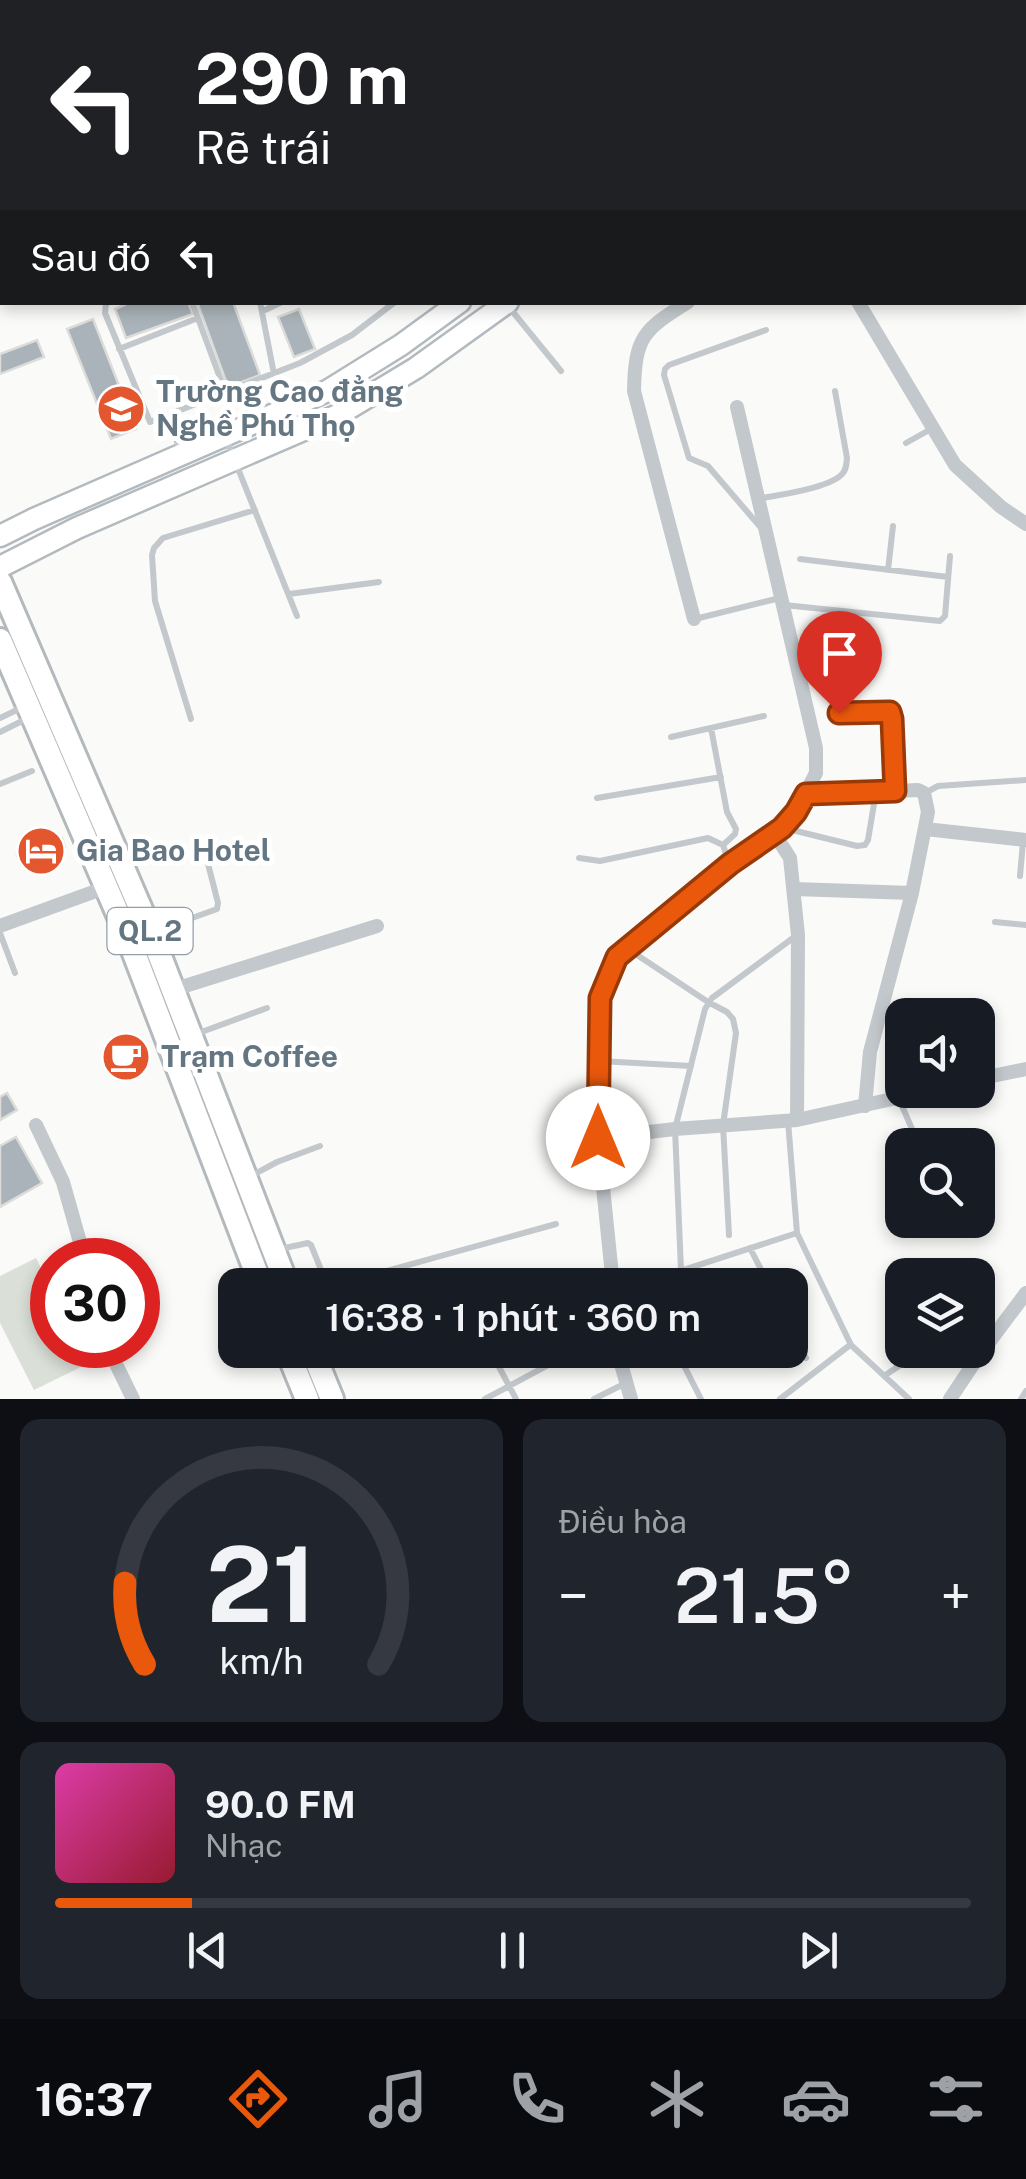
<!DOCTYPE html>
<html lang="vi">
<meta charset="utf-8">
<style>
body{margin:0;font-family:"Public Sans",sans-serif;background:#20242c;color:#f1f3f6;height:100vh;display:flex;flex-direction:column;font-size:38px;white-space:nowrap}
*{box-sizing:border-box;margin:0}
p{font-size:32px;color:#9ea1a6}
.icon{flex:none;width:55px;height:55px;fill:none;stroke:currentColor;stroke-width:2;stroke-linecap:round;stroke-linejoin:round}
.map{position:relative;height:1399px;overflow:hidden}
.panel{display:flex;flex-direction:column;gap:20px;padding:20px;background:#0d0f14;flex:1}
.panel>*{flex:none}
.banner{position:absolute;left:0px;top:0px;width:1028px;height:305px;box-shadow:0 5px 15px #0003;background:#202124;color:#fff;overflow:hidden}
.buttons{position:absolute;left:885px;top:998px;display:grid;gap:20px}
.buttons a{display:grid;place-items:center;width:110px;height:110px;border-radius:20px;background:#171b24;box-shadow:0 5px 15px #0003;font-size:50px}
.speed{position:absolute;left:30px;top:1238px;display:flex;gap:20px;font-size:50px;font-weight:700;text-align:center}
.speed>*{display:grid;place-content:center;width:130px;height:130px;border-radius:50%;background:#171b24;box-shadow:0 5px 15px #0003;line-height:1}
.speed .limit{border:15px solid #d22;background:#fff;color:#111}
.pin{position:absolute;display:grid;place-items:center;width:85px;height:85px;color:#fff;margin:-102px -42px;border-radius:50% 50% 50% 0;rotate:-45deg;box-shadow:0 0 10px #0007}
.pin .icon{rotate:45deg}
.me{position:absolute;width:110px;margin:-55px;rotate:0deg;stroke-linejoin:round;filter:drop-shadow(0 0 8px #0008)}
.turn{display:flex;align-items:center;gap:35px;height:210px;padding:0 30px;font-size:45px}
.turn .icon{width:130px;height:130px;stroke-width:2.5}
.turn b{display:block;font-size:70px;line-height:85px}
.then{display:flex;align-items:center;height:95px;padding:0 30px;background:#0003;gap:20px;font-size:38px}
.big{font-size:75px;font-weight:600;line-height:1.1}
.panel .card{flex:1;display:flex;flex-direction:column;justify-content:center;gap:15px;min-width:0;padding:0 35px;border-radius:20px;background:#20242c}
.panel .dial{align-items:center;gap:0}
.dial svg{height:260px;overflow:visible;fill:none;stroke:#363941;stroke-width:7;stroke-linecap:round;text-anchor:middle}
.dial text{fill:#f1f3f6;stroke:none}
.song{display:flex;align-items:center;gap:30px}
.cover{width:120px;height:120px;border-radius:15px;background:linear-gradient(135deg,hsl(320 70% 55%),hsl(350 70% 35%))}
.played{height:10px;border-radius:5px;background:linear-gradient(90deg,#ea580c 15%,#363941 15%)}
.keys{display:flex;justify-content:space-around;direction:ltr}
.heat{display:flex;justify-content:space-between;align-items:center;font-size:55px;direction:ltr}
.panel .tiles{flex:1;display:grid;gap:20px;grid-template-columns:1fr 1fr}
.card:last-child{grid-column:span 2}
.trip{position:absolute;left:218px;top:1268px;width:590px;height:100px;border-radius:20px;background:#171b24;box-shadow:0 5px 15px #0003;font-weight:600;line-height:100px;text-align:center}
.dock{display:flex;height:160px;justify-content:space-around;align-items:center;background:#090b0e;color:#9ea1a6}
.dock .icon{width:70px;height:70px}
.dock .current{color:#ea580c}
.dock b{font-size:45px;color:#f1f3f6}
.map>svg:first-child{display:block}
.green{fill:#dadfd7}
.building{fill:#aab3b9;stroke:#dcdcda;stroke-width:2.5}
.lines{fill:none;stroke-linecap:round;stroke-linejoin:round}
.secondary-casing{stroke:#b3babf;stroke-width:25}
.trunk-casing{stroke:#b4b9bd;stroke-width:28}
.service{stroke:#c3c8cc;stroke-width:6}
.minor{stroke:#c3c8cc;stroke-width:14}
.tertiary{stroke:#c3c8cc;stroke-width:18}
.secondary{stroke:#fff;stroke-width:20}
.trunk{stroke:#fff;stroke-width:22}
.route-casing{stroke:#983908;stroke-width:25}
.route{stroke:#ea580c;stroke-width:18}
.labels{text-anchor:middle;stroke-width:10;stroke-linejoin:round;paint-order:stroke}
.shield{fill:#fff;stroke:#939fa8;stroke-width:2.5}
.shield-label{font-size:28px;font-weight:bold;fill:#657683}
.poi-label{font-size:30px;font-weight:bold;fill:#657683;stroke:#fff;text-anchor:start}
</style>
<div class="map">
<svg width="1026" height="1399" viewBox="0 0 1026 1399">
<rect width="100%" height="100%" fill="#fafaf8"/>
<path class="green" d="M36,1258L52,1291V1345H80L89,1363L34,1390L0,1323V1276Z"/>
<path class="building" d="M131,302H188L193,314L126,338L115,309Z
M197,302H233L260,375L228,387Z
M299,309L315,349L294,357L278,317Z
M93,319L136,429L111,439L67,329Z
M37,340L44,357L0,374V354Z
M62,838L65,847L21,864L17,855Z
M139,1044L145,1059L113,1070L108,1056Z
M7,1093L17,1110L0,1120V1097Z
M16,1137L42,1183L0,1207V1146Z"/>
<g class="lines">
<g class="secondary-casing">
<path id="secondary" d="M766,2L768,0
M800,2L802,0
M0,536L34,519L327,391L401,345L460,302
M0,567L77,528L338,415L416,368L508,302"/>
</g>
<g class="trunk-casing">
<path id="trunk" d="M0,582L151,933L287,1285
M0,640L129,940L261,1285
M287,1350L307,1399
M312,1350L332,1399"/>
</g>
<path class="service" d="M475,0L477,2
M540,0L543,2
M677,0L679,2
M486,2L488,0
M595,2L597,0
M109,302L106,304L105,313L150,422L300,363L352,335L395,302
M192,302L226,394
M260,302L274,374
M508,306L561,371
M263,311L282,302
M119,349L198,318
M166,416L181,451
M227,441L297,616
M906,443L931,429
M758,499C777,495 832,488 843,473C847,468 846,465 847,458L835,391
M762,529L708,466L689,458L664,375L665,369L669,365L766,330
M800,559L948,577
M888,570L893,526
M289,594L379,582
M784,605L940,621L945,616L950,556
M695,619L780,598
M839,713H890L892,719L895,789
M0,718L23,707
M191,719L155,601L152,555L154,548L163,538L255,510
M711,728L727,812L736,829L735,834L723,845
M0,732L30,717
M671,737L764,716
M0,784L32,771
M925,793L938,786L1026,780
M597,798L721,777
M784,828L857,846L865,845L868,840L876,792
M579,858L600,861L708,838L723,845L729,863
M1020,876L1023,842
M995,922L1026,925
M156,931L217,909L218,903L205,852
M0,933L15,973
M628,949L708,1002L727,1012L733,1019L736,1033L723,1125L729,1235
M196,1034L267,1008
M599,1061L691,1066
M899,1099L919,1145
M788,1121L797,1233L851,1345L909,1399
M251,1176L277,1162L320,1146
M750,1248L769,1285
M280,1249L308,1243L311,1245L326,1282L336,1285L556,1224
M681,1270L675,1129L705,1009L712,998L797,935
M637,1285L797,1233
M790,1327L806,1358
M490,1350L516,1399
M676,1350L701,1399
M884,1376L923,1350
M485,1399L576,1350
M594,1399L624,1384
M780,1399L850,1345
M1021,1399L1026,1391"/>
<path class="minor" d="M0,108L2,110
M0,262L2,261
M688,302C643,330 635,337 634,391L694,619
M858,302L955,465L1001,507L1026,524
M805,795L918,790L924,793L928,812L912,893L870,1052L865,1106
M925,829L1026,840
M774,833L790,858L798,935L797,1120
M794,889L912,893
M0,926L107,887
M172,990L377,926
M978,1079L1026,1069
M36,1125L63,1182L85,1260
M598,1138L675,1129L797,1120L933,1090
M613,1285L598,1138V1061L600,998L617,957L730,864L782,827L796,812L816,773V748L737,407
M110,1345L115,1362L133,1399
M619,1350L621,1364L631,1399
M950,1399L978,1357L1026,1293"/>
<path class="tertiary" d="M1023,0L1026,3"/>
<use href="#secondary" class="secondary"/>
<use href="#trunk" class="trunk"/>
</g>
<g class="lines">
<g class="route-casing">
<path id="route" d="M598,1138L600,998L617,957L730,864L782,828L796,812L806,794L895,791L892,719L890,712L839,713"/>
</g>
<use href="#route" class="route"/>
</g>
<defs>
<g id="university-disc" transform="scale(2.5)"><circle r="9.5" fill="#e4572e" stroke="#fff"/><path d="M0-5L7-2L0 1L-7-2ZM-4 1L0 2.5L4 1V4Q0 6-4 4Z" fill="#fff"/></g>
<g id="hotel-disc" transform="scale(2.5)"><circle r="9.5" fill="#e4572e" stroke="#fff"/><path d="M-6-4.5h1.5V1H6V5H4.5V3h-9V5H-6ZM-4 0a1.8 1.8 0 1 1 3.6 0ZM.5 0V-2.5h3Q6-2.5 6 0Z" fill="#fff"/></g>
<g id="cafe-disc" transform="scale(2.5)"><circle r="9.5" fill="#e4572e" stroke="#fff"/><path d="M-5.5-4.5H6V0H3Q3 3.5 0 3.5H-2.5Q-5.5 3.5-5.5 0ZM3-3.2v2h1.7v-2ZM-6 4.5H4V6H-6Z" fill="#fff"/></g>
</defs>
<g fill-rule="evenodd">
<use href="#university-disc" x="121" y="409"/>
<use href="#hotel-disc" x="41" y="851"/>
<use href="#cafe-disc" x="126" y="1057"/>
</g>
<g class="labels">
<rect class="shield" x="107.5" y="908" width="85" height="46" rx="8"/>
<g class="shield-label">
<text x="150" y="941">QL.2</text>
</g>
<g class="poi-label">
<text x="156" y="402">Trường Cao đẳng<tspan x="156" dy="34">Nghề Phú Thọ</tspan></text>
<text x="76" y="861">Gia Bao Hotel</text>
<text x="161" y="1067">Trạm Coffee</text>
</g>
</g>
</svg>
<div class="buttons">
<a><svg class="icon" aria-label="sound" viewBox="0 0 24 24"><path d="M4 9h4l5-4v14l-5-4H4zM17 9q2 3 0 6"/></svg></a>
<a><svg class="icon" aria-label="search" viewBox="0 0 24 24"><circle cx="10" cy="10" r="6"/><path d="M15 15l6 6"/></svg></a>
<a><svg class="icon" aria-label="layers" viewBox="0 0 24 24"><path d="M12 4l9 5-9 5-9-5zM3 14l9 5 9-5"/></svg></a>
</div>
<div class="speed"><div class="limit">30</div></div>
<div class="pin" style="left:839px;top:713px;background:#d93025"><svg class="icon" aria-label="arrive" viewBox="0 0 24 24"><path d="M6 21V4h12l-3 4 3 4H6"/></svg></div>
<svg class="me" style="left:598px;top:1138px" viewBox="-20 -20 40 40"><circle r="19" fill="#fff"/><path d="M0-13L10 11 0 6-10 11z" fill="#ea580c"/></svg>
<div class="trip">16:38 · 1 phút · 360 m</div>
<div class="banner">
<div class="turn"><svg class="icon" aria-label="left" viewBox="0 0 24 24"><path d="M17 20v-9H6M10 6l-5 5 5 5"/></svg><div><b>290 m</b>Rẽ trái</div></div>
<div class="then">Sau đó<svg class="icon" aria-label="left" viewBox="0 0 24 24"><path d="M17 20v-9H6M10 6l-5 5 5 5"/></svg></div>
</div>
</div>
<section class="panel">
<div class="tiles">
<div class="card dial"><svg viewBox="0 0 100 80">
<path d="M14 69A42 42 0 1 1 86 69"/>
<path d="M14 69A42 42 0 0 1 8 44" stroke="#ea580c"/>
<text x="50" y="56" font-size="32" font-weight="700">21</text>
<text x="50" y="72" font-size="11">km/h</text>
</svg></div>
<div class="card"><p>Điều hòa</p>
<div class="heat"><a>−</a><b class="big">21.5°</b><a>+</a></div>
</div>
<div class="card">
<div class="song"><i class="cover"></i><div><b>90.0 FM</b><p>Nhạc</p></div></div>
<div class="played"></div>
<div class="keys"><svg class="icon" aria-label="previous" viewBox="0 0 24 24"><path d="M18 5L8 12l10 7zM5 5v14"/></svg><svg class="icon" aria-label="pause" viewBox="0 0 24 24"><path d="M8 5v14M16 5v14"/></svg><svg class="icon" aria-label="next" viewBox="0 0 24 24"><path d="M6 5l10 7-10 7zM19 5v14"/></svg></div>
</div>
</div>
</section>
<nav class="dock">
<b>16:37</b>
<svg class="icon current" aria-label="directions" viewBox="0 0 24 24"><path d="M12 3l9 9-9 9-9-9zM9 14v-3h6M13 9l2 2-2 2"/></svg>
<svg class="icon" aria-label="music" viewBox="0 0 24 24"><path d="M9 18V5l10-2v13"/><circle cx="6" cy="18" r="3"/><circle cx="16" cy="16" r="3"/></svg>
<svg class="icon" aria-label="phone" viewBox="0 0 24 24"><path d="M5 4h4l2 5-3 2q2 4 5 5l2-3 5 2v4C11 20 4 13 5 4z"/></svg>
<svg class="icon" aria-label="climate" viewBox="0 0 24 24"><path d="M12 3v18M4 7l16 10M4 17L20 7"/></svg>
<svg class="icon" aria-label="car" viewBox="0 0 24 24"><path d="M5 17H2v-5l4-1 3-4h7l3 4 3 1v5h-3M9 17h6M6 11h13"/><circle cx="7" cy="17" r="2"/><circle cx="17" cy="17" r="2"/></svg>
<svg class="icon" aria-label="filters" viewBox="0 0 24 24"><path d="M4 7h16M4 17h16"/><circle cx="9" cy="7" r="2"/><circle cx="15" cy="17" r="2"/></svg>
</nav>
